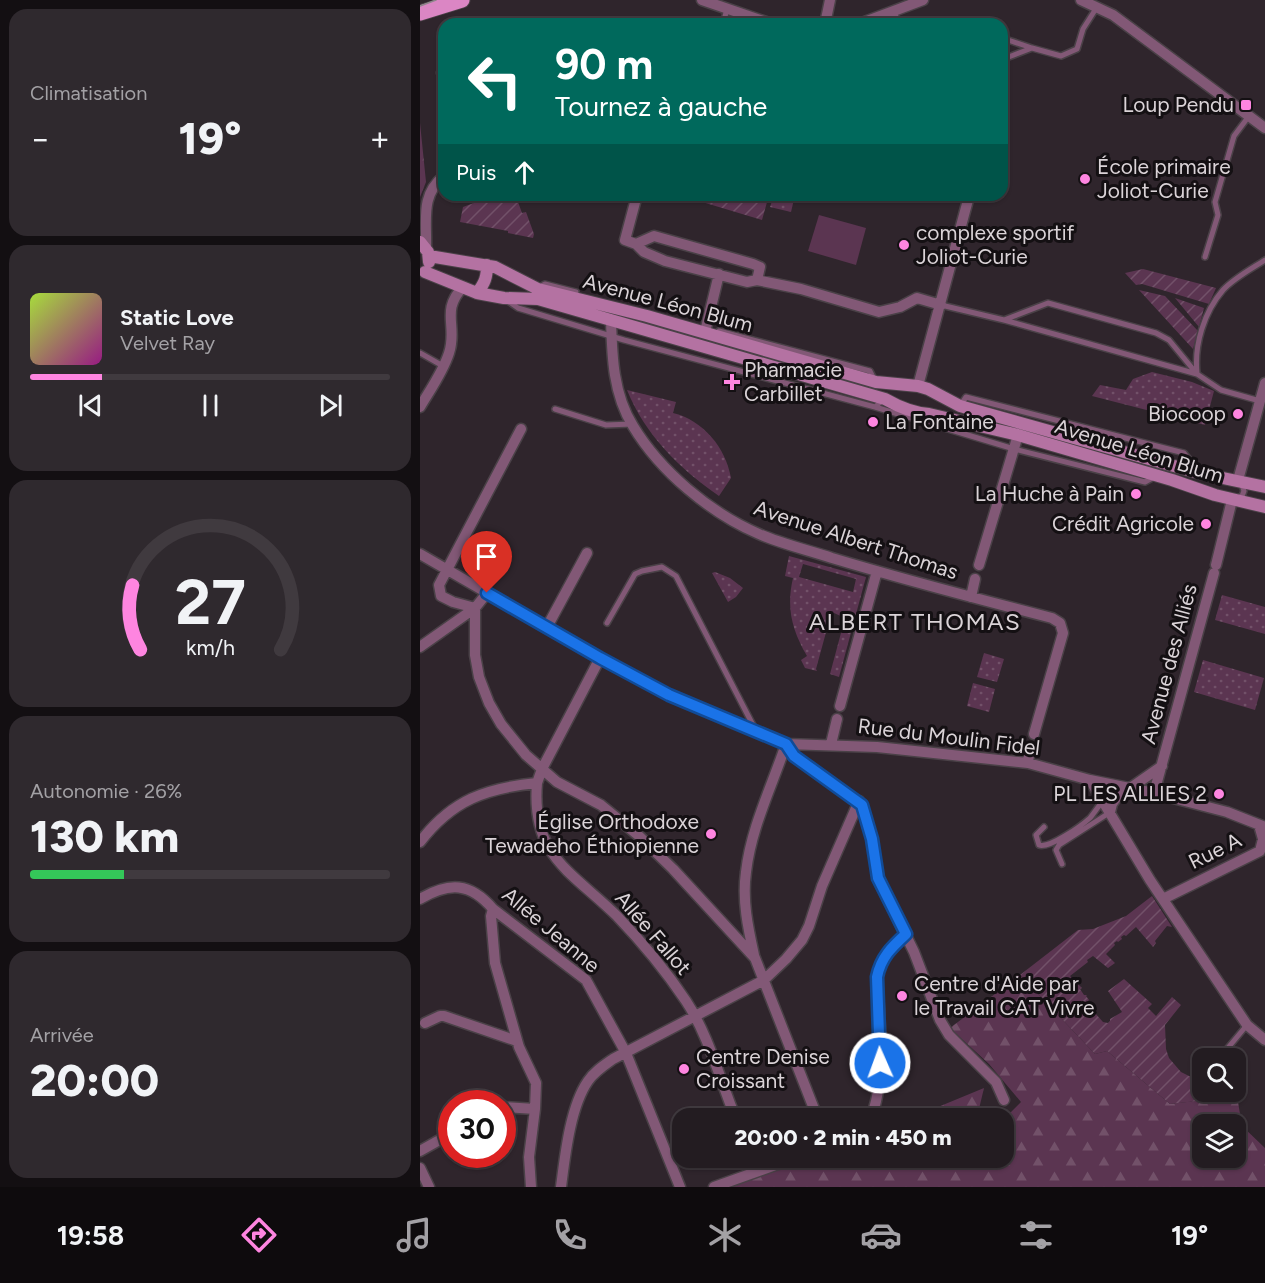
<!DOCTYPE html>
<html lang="fr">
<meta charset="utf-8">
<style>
body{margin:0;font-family:Figtree,sans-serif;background:#2f292e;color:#f1f3f6;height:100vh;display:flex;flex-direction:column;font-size:22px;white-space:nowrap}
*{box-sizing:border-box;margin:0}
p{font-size:20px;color:#a3a1a5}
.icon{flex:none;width:33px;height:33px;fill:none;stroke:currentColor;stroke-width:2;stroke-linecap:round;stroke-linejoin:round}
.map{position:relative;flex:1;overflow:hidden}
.details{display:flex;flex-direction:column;gap:9px;padding:9px;background:#130f12;width:420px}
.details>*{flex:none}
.banner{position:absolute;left:18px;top:18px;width:570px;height:183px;border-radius:18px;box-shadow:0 2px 4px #0004,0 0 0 2px #403a3f;background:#00695c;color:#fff;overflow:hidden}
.controls{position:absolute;left:772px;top:1048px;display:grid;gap:12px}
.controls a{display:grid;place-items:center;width:54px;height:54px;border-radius:12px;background:#231c21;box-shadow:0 2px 4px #0004,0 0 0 2px #403a3f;font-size:30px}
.speed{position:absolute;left:18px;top:1090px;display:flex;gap:12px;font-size:30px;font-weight:700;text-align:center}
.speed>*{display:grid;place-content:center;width:78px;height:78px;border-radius:50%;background:#231c21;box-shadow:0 2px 4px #0004,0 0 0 2px #403a3f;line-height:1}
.speed .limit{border:9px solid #d22;background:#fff;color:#111}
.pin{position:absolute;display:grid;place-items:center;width:51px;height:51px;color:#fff;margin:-62px -26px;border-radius:50% 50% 50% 0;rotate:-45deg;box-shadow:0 0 6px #0007}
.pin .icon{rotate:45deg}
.me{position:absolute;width:66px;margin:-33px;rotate:358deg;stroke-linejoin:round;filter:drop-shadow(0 0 4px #0008)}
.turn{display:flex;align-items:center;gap:21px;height:126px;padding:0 18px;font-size:27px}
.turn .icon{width:78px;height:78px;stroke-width:2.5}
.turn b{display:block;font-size:42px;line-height:51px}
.then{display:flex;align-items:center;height:57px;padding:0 18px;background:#0003;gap:12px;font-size:22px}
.big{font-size:45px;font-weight:800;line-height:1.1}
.details .card{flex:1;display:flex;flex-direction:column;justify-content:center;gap:9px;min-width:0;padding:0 21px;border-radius:18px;background:#2f292e}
.details .dial{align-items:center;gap:0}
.dial svg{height:156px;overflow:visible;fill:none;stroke:#403a3f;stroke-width:7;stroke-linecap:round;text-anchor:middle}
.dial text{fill:#f1f3f6;stroke:none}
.song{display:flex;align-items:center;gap:18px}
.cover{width:72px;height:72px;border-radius:9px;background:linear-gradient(135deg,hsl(80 70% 55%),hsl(310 70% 35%))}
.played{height:6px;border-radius:3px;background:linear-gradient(90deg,#fe85e0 20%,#403a3f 20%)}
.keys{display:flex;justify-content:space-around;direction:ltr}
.heat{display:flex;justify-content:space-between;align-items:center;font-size:33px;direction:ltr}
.charge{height:9px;border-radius:4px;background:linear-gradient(90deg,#34c759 26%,#403a3f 0)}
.trip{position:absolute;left:252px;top:1108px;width:342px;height:60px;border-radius:18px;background:#231c21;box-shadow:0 2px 4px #0004,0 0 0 2px #403a3f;font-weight:800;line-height:60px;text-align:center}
.dock{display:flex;height:96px;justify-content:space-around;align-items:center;background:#0e0b0d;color:#a3a1a5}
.dock .icon{width:42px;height:42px}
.dock .selected{color:#fe85e0}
.dock b{font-size:27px;color:#f1f3f6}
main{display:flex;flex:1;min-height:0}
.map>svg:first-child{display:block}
.grass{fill:url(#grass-dots);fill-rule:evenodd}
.forest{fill:url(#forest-firs);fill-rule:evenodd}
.garden{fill:url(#garden-furrows)}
.pitch{fill:#5b3551}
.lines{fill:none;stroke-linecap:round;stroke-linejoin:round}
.lane-casing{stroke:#4a4147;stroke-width:8}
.street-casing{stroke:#4a4147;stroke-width:13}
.secondary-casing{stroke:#4a4147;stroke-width:14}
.primary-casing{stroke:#4a4147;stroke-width:17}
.lane{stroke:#825876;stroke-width:5}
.street{stroke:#825876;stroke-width:10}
.secondary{stroke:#b472a2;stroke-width:12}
.primary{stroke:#db86c4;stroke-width:15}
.tram{stroke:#8e868b;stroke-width:1.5}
.route-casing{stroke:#114b97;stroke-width:15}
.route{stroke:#1a73e8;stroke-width:10}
.poi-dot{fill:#fe85e0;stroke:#141013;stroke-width:2}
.labels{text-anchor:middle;stroke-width:6;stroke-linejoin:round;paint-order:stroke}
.poi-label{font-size:21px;fill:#dad3d7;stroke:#141013;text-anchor:end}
.street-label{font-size:21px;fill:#dad3d7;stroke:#141013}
.quarter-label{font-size:24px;letter-spacing:1.5px;fill:#dad3d7;stroke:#141013}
</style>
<main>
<section class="details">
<div class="card"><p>Climatisation</p>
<div class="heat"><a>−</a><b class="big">19°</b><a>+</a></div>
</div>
<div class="card">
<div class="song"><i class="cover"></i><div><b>Static Love</b><p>Velvet Ray</p></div></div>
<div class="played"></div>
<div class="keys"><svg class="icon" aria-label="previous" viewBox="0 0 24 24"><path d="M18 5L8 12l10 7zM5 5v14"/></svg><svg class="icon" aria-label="pause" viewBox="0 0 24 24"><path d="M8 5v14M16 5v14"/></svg><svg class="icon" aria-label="next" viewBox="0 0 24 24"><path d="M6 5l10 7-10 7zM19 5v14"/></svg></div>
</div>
<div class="card dial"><svg viewBox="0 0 100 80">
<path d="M14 69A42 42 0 1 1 86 69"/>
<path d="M14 69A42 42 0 0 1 10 36" stroke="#fe85e0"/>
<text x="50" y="56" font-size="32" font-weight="700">27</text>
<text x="50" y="72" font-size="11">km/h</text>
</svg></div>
<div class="card"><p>Autonomie · 26%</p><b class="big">130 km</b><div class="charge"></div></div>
<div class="card"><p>Arrivée</p><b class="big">20:00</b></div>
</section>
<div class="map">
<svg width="845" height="1187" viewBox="0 0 845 1187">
<defs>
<pattern id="grass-dots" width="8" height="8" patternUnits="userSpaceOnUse" patternTransform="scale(1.5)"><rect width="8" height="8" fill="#5b3551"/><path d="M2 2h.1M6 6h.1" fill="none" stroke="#725169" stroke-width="1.8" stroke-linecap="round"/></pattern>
<pattern id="forest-firs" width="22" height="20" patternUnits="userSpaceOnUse" patternTransform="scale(1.5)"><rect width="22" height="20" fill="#5b3551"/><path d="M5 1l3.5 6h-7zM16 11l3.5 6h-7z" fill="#725169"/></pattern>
<pattern id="garden-furrows" width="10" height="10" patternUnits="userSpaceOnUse" patternTransform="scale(1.5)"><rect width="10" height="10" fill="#5b3551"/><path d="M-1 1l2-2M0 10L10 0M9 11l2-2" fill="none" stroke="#725169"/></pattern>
</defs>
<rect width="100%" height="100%" fill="#2f252c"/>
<path class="grass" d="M354,195H375L371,212L350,207Z
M732,372L772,382L794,391L785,425L672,396L680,385L706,390L713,379Z
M207,390L256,402L253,413C283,420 306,448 311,478L299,496C260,469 225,435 207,390Z
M369,556L446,577L419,677L410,674L425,618L414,613L411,614L396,669L397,671L385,668L381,660L387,656C372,630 366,608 373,578L365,576ZM383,564L436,579L433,592L379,577Z
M295,572L310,578L323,588L316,597L308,602L292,573Z
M802,595L845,607V634L795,620Z
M564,653L584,659L577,682L557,677Z
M783,660L844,678L835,710L774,692Z
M553,683L575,689L569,712L547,706Z"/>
<path class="forest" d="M0,123L6,182L0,197Z
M600,975L675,1054L687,1051L750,1104L817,1096L822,1126L845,1148V1187H307L387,1158H584V1119H489L564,1088L558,1113L579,1118L591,1112L601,1102L569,1064L530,1028ZM783,1125H816V1158H783Z"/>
<path class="garden" d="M78,195H91L94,203L98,202L102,213L106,212L114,234L113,238L88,233V231L40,222L43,207L62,200L63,203L76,199L75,196Z
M259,195H349L342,220Z
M723,269L796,288L789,304L722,284L716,285L705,273Z
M719,290L745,296L778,331L773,349Z
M755,298L784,308L779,327Z
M732,896L752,927L747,926L735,941L736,943L733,947L716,927L706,936L704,935L701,937L702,939L698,942L697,941L694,943L695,945L686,954L695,963L688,968L673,956L667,960L668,962L650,976L662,988L660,989L664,995H667L666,996L669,1000L667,1002L672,1009L674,1008L677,1011L675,1013L683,1022L688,1023L690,1021V1019L702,1012L688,991L704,979L732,1004L728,1008L736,1016L752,997L761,1005L745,1025L746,1049L749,1058L761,1072L783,1083V1092H802L803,1098L750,1104L687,1051L675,1054L600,975L658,930L673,929L706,916Z"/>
<path class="pitch" d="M399,215L446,228L436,265L388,251Z"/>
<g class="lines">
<g class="lane-casing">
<path id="lane" d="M473,11L480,24
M303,24L307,9
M582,38L612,48L586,58L582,57
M612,48L641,56L657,49L663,29L677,7
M785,257L798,215L795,202L814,136L829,116
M120,287L125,284L156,292
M88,301L98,308L204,340L455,407L464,399
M521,305L584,320
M299,331L450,371L455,381
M0,353L23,366
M777,373C774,345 784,312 803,290C814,278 831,269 845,260
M777,374L749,340L736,333L628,303L584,320L777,374L801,390L840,401
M540,406L546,397L764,453L777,469
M455,407L594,449L725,482L736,476
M135,409L186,425L212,424
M817,498L822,496L824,491L821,482
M187,623L215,574L222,571L242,567L256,576L335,729
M624,827L616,835L619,845C629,849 661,826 670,818C674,813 678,807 682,802
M642,864L636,850L639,845L689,813
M799,1054L807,1049L827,1025"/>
</g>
<g class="street-casing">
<path id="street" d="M282,0L352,24
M661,0L693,15L845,128
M405,24L410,0
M439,24L503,0
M22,73H24
M216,244L234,236L333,264L340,267L337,280L327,282L245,261L224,252L216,244L205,240L217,195
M6,248C7,220 0,195 24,176
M337,280L381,289L459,312L480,307L497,298L521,305
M191,320C192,356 193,394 213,426C240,471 290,513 339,534C362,544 388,550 412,558C485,580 558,599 632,618L640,623L643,633L614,734
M285,332L299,274
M498,386L548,200L543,195
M0,407C10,390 23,372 29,353C38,326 20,311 43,287
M818,480L845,383
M0,554L180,658L249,695L366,744L457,747L608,763L670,780L734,793L807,812L845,827
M559,565L598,435
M796,565L812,500
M67,593L55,608L33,602L21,596L19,585L101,429
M551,597L555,579
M55,608V655L59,677L69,703L81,724L106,755L137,782L181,805L219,836L253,869L335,958L398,1119
M127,627L167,553
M0,647L55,608
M420,706L457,571
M366,744L374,756L442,805L452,839L458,878L494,952L520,1020L529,1035L576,1082L584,1100
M411,744L417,719
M608,763L610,747
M670,780L730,880L827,1025L845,1040
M117,783C111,856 151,871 197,916C222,942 246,971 266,1001C289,1036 300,1080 316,1119
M734,793L794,573
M690,812L692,804L696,798L742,766
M0,842C32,800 66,788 117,783L122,769L180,658
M0,899C29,882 50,882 73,909L166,980L206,1053L260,1187
M743,899L840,851L843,839L839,825
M73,909L71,916L75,963L99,1047L116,1083L115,1109L109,1157L111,1187
M334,955C328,928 322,900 326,872C331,828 352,786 366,744
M5,1023L20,1016H24L97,1041
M82,1107L115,1109
M450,1119C467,1083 459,1017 457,977C461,957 473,947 486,934
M0,1151L32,1133
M331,1158L336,1172
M0,1168L9,1187
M141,1187C145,1156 150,1107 168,1081C174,1072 183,1066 193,1059L344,980L366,959L382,940L389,926L402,886L439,801
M294,1187L375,1158"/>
</g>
<g class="secondary-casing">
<path id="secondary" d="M0,242L8,252L9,262
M9,256L75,267L118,289L227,316L456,382L498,386L508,389L540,406L779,473L845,487
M5,272L57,293L84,298L118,299L465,399C479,407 493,413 509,414L598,435L752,480L795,495L845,507
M57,293C65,283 67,277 67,265"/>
</g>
<g class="primary-casing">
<path id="primary" d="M0,13L42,0"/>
</g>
<use href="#lane" class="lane"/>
<use href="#street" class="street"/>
<use href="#secondary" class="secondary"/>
<use href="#primary" class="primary"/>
<path class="tram" d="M0,6L16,0"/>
</g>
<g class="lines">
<g class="route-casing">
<path id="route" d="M67,593L180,658L249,695L366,744L374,756L442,805L452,839L458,878L486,934C472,947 461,957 457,977L460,1063"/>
</g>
<use href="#route" class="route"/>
</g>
<g class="poi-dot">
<rect x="820" y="99" width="12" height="12" rx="3"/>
<circle cx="665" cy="179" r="6"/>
<circle cx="484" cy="245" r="6"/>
<path d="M309 373h6v6h6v6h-6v6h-6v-6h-6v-6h6z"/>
<circle cx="818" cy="414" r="6"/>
<circle cx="453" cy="422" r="6"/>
<circle cx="716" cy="494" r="6"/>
<circle cx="786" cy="524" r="6"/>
<circle cx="799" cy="794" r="6"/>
<circle cx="291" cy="834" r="6"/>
<circle cx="482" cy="996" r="6"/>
<circle cx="264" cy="1069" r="6"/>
</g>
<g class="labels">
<g class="poi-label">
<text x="814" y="112">Loup Pendu</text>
<text x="677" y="174" text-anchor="start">École primaire<tspan x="677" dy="24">Joliot-Curie</tspan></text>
<text x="496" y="240" text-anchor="start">complexe sportif<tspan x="496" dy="24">Joliot-Curie</tspan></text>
<text x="324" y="377" text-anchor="start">Pharmacie<tspan x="324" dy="24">Carbillet</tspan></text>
<text x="806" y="421">Biocoop</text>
<text x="465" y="429" text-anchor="start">La Fontaine</text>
<text x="704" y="501">La Huche à Pain</text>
<text x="774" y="531">Crédit Agricole</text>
<text x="787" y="801">PL LES ALLIES 2</text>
<text x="279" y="829">Église Orthodoxe<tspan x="279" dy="24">Tewadeho Éthiopienne</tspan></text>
<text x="494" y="991" text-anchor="start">Centre d'Aide par<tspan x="494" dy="24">le Travail CAT Vivre</tspan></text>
<text x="276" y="1064" text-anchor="start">Centre Denise<tspan x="276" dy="24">Croissant</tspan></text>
</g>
<g class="street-label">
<text transform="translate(248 303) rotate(15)" y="7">Avenue Léon Blum</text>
<text transform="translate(719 451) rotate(17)" y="7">Avenue Léon Blum</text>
<text transform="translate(436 540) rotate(18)" y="7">Avenue Albert Thomas</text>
<text transform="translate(749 664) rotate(-75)" y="7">Avenue des Alliés</text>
<text transform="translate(529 737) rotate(7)" y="7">Rue du Moulin Fidel</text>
<text transform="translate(795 851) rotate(-26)" y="7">Rue A</text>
<text transform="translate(131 930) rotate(40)" y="7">Allée Jeanne</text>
<text transform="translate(233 933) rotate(49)" y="7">Allée Fallot</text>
</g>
<g class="quarter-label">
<text x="495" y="630">ALBERT THOMAS</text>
</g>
</g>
</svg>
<div class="controls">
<a><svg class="icon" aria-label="search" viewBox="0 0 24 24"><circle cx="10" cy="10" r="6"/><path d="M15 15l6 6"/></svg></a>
<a><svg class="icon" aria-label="layers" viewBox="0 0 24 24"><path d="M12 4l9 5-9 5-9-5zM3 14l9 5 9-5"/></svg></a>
</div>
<div class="speed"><div class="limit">30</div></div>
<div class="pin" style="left:67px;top:593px;background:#d93025"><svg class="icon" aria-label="arrive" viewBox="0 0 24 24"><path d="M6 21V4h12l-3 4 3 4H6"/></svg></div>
<svg class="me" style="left:460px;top:1063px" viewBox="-20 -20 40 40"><circle r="17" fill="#1a73e8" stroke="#fff" stroke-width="3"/><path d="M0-11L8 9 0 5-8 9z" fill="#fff"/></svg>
<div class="trip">20:00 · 2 min · 450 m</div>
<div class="banner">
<div class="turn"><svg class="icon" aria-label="left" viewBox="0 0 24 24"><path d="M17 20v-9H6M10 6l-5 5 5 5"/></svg><div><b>90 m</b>Tournez à gauche</div></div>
<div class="then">Puis<svg class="icon" aria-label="ahead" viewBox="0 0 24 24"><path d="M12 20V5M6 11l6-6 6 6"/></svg></div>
</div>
</div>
</main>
<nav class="dock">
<b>19:58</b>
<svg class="icon selected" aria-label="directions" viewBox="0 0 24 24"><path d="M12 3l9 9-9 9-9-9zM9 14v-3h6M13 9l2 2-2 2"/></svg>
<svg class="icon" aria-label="music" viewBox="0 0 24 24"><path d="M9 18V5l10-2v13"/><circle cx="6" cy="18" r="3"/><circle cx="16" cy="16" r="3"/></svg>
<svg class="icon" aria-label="phone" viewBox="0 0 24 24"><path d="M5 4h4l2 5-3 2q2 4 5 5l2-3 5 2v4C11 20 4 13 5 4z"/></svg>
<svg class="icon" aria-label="climate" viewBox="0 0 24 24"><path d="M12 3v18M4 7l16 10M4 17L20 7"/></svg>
<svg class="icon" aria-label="car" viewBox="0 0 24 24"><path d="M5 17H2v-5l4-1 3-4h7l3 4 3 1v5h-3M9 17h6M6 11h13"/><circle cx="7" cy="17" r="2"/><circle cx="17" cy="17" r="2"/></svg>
<svg class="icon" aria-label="filters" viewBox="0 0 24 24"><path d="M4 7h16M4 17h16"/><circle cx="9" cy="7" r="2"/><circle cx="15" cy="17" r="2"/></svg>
<b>19°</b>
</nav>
